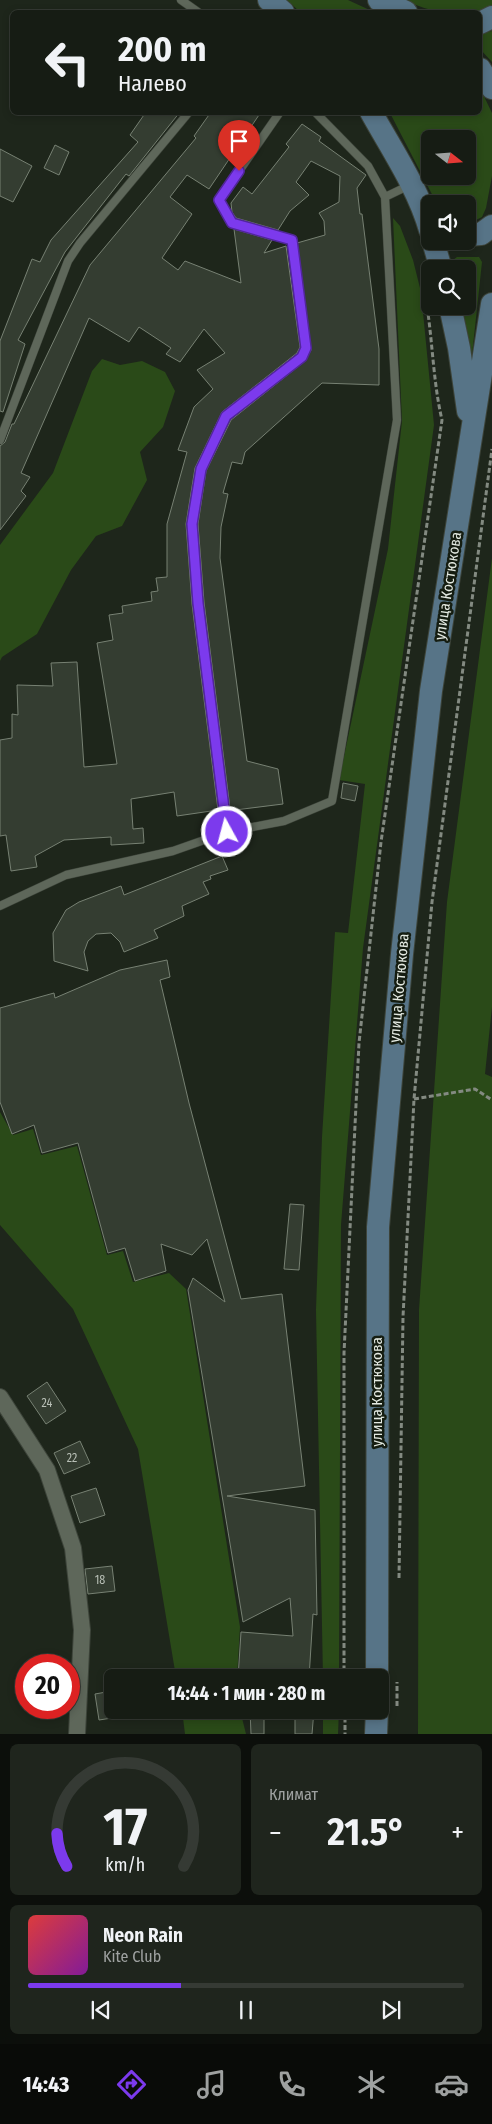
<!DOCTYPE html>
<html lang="ru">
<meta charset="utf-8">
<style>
body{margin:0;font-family:"Fira Sans Condensed",sans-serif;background:#1f251d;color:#f1f3f6;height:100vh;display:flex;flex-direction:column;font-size:19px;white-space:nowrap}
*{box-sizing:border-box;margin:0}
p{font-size:16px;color:#9ea1a0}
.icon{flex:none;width:28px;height:28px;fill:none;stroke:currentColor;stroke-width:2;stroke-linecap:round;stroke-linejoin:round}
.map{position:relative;height:1734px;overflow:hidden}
.sheet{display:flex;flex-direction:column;gap:10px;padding:10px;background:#0c0f0b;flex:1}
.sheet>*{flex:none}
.top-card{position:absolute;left:10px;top:10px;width:472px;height:105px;border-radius:8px;box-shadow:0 2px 8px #0003,0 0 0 1px #353a34;background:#161c14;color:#f1f3f6;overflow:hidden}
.needle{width:32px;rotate:107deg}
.buttons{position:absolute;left:421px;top:130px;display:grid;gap:10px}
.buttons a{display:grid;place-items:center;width:55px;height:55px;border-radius:8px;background:#161c14;box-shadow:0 2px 8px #0003,0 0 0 1px #353a34;font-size:25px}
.speed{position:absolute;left:15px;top:1654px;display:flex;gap:10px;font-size:25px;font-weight:700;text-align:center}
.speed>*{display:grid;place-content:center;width:65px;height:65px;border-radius:50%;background:#161c14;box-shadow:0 2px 8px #0003,0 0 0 1px #353a34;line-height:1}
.speed .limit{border:8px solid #d22;background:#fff;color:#111}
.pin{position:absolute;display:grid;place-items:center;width:42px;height:42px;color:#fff;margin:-51px -21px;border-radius:50% 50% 50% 0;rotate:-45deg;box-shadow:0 0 5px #0007}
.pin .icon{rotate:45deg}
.me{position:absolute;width:55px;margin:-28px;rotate:353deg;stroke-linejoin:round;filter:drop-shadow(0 0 4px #0008)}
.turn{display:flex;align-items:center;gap:18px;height:105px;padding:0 25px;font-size:22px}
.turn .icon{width:65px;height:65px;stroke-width:2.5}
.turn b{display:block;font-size:35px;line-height:42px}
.big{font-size:38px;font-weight:700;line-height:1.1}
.sheet .widget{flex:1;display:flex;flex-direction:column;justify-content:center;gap:8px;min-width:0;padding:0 18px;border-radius:8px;background:#1f251d}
.sheet .dial{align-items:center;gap:0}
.dial svg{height:130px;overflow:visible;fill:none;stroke:#353a34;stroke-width:7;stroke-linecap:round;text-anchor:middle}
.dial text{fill:#f1f3f6;stroke:none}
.song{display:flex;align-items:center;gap:15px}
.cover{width:60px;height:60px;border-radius:8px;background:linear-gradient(135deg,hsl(0 70% 55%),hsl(290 70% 35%))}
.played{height:5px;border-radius:2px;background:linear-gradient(90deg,#7c3aed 35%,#353a34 35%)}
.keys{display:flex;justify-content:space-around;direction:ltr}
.heat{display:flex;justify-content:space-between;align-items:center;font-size:28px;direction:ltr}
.sheet .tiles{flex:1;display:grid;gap:10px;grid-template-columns:1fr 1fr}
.widget:last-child{grid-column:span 2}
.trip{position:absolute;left:104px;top:1669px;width:285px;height:50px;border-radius:8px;background:#161c14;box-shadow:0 2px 8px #0003,0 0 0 1px #353a34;font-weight:700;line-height:50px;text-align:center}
.tab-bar{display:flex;height:80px;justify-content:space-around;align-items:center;background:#090b08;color:#9ea1a0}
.tab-bar .icon{width:35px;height:35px}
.tab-bar .selected{color:#7c3aed}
.tab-bar b{font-size:22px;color:#f1f3f6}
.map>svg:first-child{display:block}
.green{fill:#2a4a18;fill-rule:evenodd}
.building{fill:#343d31;stroke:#778173}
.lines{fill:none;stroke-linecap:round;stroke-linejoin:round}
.lane-casing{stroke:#3d443a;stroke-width:9}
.street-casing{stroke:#3d443a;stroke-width:18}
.secondary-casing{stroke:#3d443a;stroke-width:24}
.path{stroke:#838a81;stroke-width:3;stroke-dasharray:5 2.5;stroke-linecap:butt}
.lane{stroke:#5e675a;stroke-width:8}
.street{stroke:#5e675a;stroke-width:16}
.secondary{stroke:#577487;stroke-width:22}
.route-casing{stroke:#51269a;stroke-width:12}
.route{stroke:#7c3aed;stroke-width:9}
.labels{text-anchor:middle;stroke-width:5;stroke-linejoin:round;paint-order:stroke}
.number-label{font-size:12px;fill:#b8bfb6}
.street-label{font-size:15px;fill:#e4eae2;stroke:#151d11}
</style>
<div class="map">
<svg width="492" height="1734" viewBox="0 0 492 1734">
<rect width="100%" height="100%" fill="#1e261b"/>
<path class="green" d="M287,0H348L374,12H300Z
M404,0H492V5C467,22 430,12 404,0Z
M492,31V62L480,49V34Z
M480,88L492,113V176L486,208L482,217L470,223H468V204H437L390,113L480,112ZM430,139H468V176H430Z
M393,218L400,226L413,260L421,292L434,425L363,948L341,1225L339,1677L323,1678L316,1310L322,1137L335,932L348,933L365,784L339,780L388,549L402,421Z
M457,257H479L482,262L472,355L462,306H468V269H455L453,260Z
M102,359L120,365L142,361L165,372L175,391L163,427L140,452L147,480L122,526L96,536L71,570L37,634L2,657L0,661V545L53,473L92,371Z
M492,558V1007L485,1074L492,1077V1734H418L419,1310L447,902Z
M0,1112L13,1135L33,1129L41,1155L77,1146L107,1255L123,1251L133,1282L169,1273L186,1289L240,1627L237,1677H176L138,1449L73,1309L0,1225Z
M182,1710H240L246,1734H185Z
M323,1710H339L338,1734H323Z"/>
<path class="building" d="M146,112H180L129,176L126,174L65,252L18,340L25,344L3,412L0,411V341L32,259L40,262L51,240L138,142L130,135Z
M211,112H261L209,189L187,175L170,197L192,214L162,258L178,270L185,261L241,283L234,229L272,240L264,253L286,246L300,347L297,353L222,412L195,468L186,524L192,604L218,810L177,816L174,792L131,799L133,829L143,828L144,843L111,845V837L64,840L35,856L37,867L11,871L6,835L0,836V740L12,738V714L18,715L17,685L53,686L51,663L77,662L84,767L117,764L97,643L113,640L109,615L123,613L122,606L152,601L151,592L158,591L156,578L167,577V524L187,452L178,450L194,407L213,389L197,370L225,353L204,329L180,362L166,354L171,348L139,327L129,342L89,318L21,473L30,477L21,491L26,496L0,530V446L5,442L12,424H14L90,265L196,138L194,136Z
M302,124L321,137L319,141L366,175L357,188L360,214H362L379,349V385L322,383L245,452L242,464L232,462L223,493L228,494L221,527L220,558L247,761L278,769L283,804L235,810V807L230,808L204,602L198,524L206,471L231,420L305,361L311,350L297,243L325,235L324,221L319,213L339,202L340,176L311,161L296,182L309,195L290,211L278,230L236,218L232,212L231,203L243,187L252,194L289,147L286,144Z
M55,145L69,152L59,175L44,168Z
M0,149L32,166L13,202L0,196Z
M343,783L358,786L355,801L341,798Z
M222,856L228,870L210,876L211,879L203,882L209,894L182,906L184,916L154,930L158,938L124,952L120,942L111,933L96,934L88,941L84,952L88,971L54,961L53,933L66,910L79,902L121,886L124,895Z
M167,960L170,977L160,980L189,1103L241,1299L282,1294L305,1486L227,1496L315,1510L317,1615L313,1614L309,1678H238L241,1632L293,1636L290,1598L243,1622L188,1290L193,1278L225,1302L207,1239L192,1255L161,1244L166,1271L135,1281L125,1248L108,1253L78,1143L42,1153L34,1125L12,1134L0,1102V1008L54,993L55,998L120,970Z
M290,1204L304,1205L299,1270L284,1269Z
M47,1382L66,1411L46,1424L27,1396Z
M80,1441L90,1463L64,1474L54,1453Z
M96,1488L105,1515L80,1523L71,1496Z
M112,1566L115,1591L88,1594L85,1569Z
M112,1691V1718L99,1720L95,1694Z
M250,1710H264V1734H251Z
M295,1710H314L312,1734H295Z"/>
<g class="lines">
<g class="lane-casing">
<path id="lane" d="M181,0L198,12
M315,112L368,166L385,197
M0,440L68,261L80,243L189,112
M227,832L198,603L192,524L201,469L226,416L302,357L306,348L291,240L232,223L219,200L280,112
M0,906L66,875L173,851L227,832L284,821L332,801L397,420L385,197L410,185"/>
</g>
<g class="street-casing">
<path id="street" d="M0,1397L47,1470L73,1548L82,1630L77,1734"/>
</g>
<g class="secondary-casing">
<path id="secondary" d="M269,0L283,12
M379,0L406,12
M480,23L492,17
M480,69L492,88
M371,112C392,150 418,188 430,230
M468,235L481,234L492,226
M433,241L441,269
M450,306L459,348L468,411
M377,1678L378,1227L402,954L431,691L492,304
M376,1734L377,1710"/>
</g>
<path class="path" d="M414,1099L475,1089L492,1100
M399,1578L403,1317L414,1099L432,902L492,449
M344,1678V1353L359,1043L381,842L442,420C431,373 433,323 421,276
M397,1706V1682
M345,1710V1734"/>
<use href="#lane" class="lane"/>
<use href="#street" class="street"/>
<use href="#secondary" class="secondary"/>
</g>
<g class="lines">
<g class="route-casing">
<path id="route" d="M227,832L198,603L192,524L201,469L226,416L302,357L306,348L292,240L232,223L219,200L239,171"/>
</g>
<use href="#route" class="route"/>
</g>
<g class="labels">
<g class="number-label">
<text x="47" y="1407">24</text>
<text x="72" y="1462">22</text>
<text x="100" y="1584">18</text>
</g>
<g class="street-label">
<text transform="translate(448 586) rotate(-81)" y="5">улица Костюкова</text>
<text transform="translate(399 988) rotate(-85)" y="5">улица Костюкова</text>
<text transform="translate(377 1392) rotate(-90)" y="5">улица Костюкова</text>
</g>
</g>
</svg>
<div class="buttons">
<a><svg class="needle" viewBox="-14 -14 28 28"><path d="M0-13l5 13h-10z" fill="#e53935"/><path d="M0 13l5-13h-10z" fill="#9ea1a0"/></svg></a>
<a><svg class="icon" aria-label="sound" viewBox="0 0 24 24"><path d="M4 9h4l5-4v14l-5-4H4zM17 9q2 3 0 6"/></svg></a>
<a><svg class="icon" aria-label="search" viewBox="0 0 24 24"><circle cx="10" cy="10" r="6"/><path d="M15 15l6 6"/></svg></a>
</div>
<div class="speed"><div class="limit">20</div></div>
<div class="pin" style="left:239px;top:171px;background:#d93025"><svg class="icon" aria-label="arrive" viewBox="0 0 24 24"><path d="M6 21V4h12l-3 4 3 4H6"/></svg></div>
<svg class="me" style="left:227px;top:832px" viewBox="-20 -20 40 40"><circle r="17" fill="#7c3aed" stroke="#fff" stroke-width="3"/><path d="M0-11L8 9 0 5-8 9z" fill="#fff"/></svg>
<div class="trip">14:44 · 1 мин · 280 m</div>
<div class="top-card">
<div class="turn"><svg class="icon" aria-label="left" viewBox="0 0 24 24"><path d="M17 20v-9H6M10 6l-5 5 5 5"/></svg><div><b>200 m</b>Налево</div></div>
</div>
</div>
<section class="sheet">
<div class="tiles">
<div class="widget dial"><svg viewBox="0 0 100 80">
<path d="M14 69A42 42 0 1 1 86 69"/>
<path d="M14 69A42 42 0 0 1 8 49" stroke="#7c3aed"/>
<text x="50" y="56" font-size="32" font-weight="700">17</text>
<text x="50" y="72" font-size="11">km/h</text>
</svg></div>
<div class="widget"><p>Климат</p>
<div class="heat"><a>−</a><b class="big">21.5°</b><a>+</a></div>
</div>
<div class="widget">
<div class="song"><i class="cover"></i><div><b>Neon Rain</b><p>Kite Club</p></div></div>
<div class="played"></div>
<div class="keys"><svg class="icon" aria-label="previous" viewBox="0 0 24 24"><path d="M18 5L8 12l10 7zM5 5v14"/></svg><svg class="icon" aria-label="pause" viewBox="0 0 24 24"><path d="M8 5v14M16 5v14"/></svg><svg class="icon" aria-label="next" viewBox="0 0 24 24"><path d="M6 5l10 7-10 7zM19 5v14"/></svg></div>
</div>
</div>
</section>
<nav class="tab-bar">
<b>14:43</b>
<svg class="icon selected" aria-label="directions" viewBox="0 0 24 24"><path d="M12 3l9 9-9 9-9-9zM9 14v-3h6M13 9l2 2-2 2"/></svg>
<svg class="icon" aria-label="music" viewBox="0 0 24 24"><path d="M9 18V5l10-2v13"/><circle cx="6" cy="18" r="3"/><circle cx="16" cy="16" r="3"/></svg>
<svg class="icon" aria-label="phone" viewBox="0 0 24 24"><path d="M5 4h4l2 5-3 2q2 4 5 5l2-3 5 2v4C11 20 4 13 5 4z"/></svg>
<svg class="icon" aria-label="climate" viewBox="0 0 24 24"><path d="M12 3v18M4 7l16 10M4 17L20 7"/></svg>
<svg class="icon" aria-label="car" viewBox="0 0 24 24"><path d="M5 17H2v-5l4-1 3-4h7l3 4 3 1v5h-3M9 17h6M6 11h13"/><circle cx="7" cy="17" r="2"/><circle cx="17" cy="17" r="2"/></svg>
</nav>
